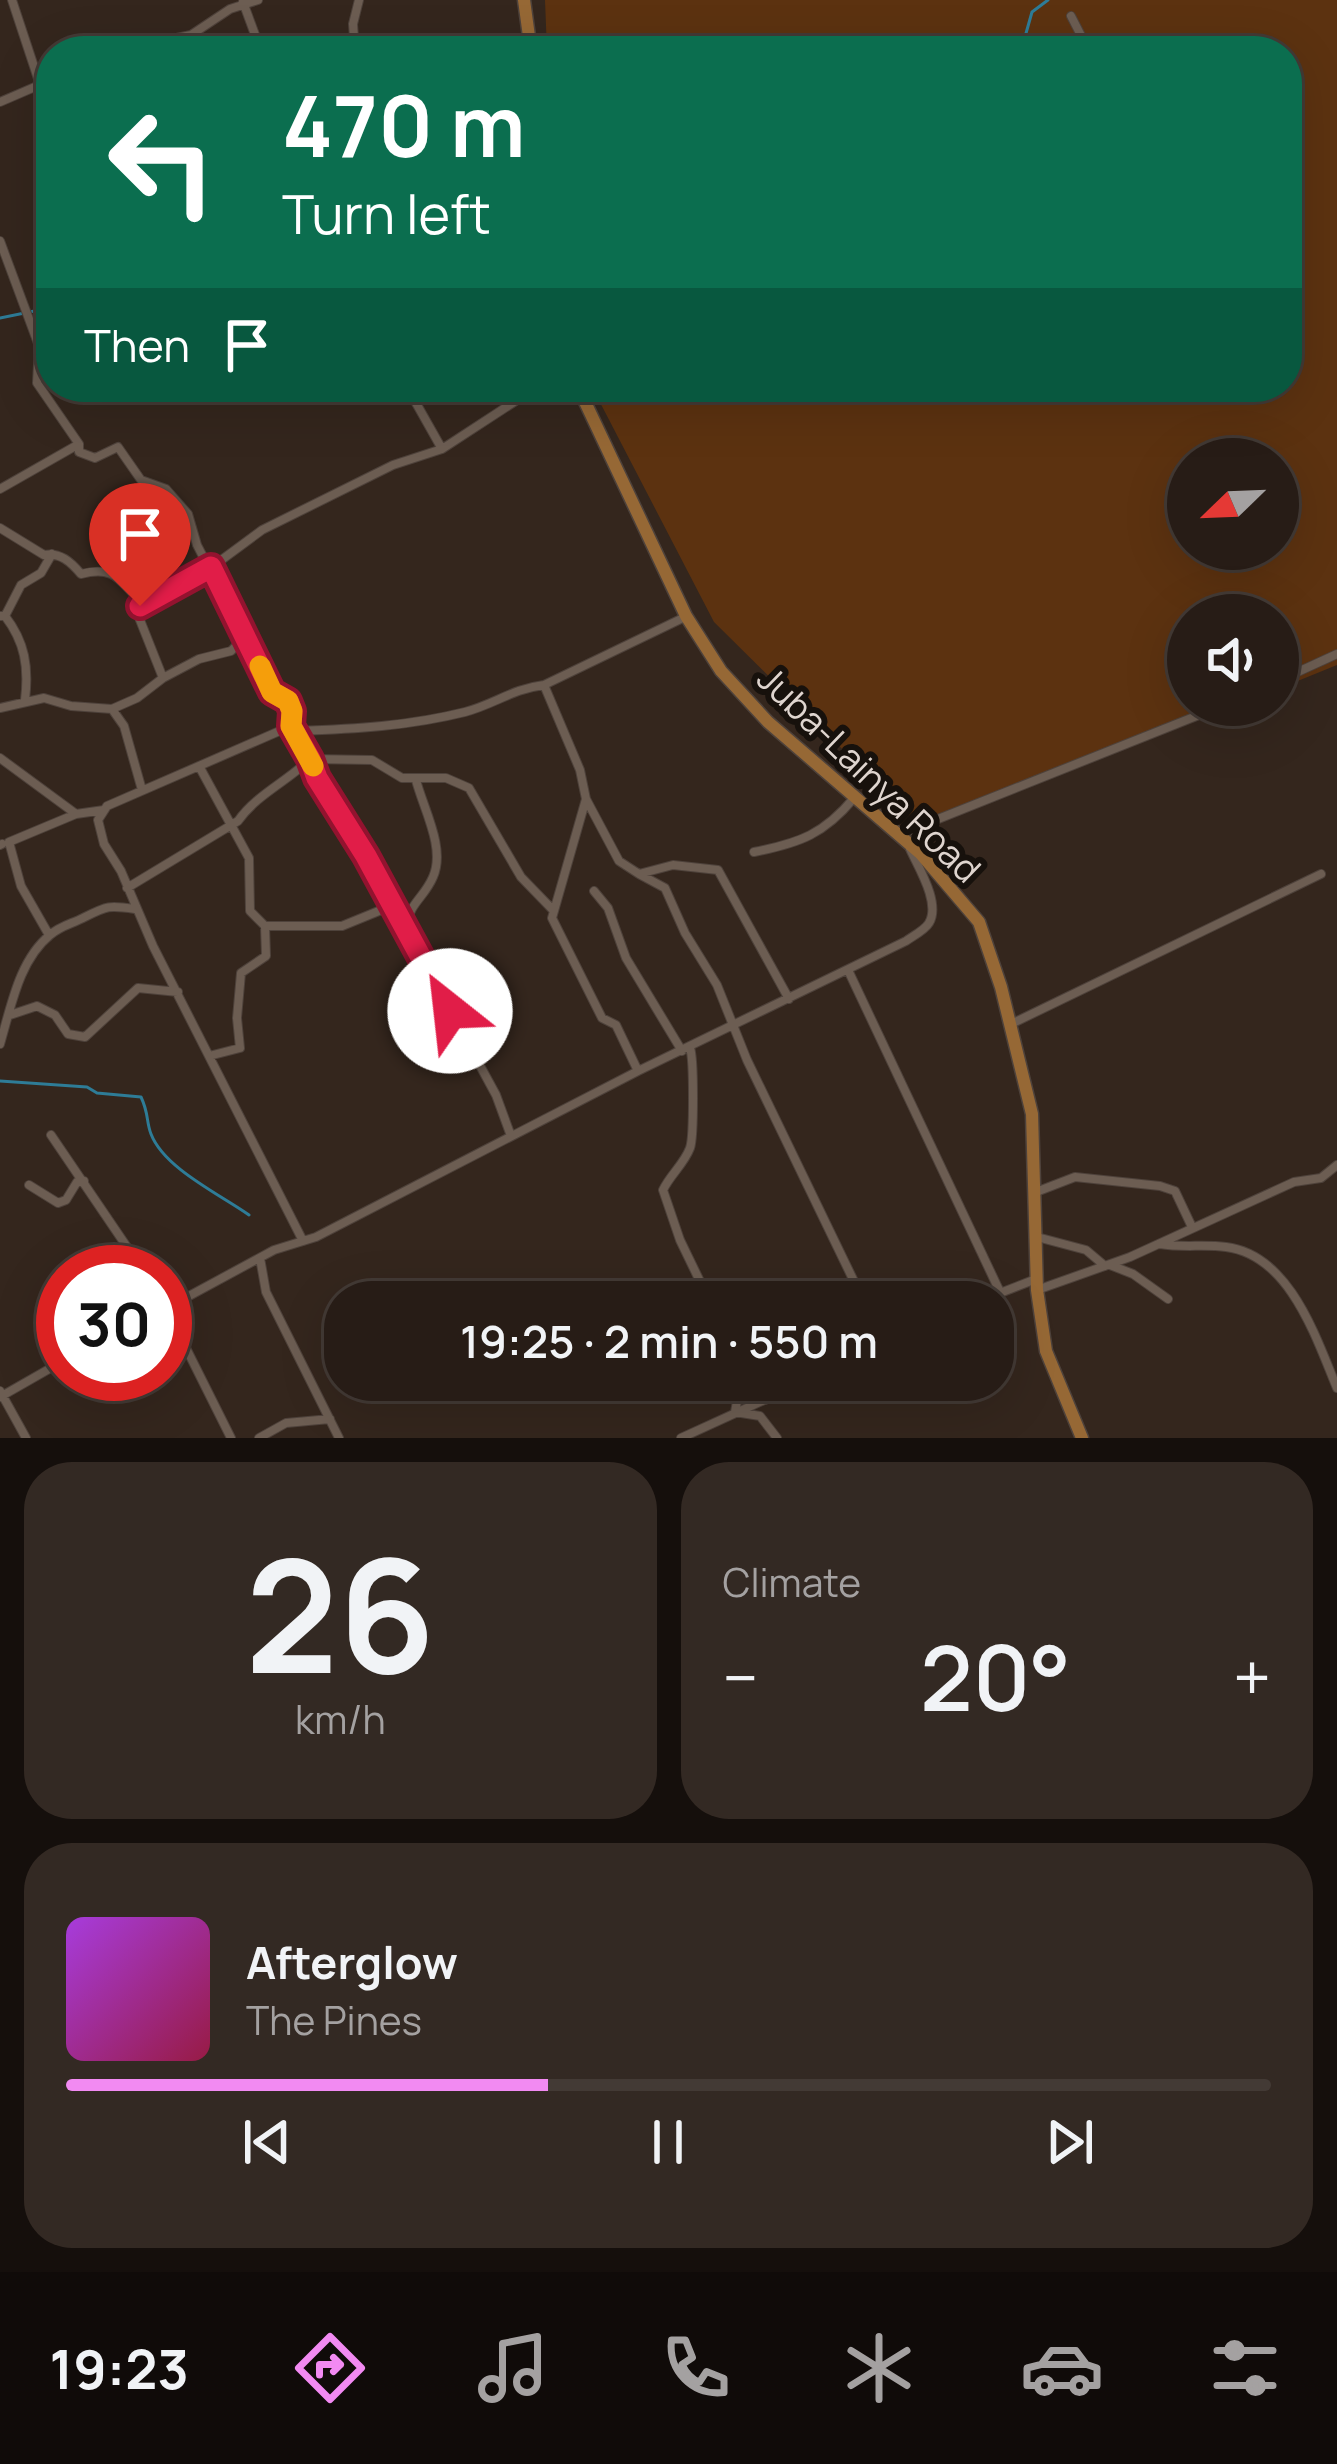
<!DOCTYPE html>
<meta charset="utf-8">
<style>
body{margin:0;font-family:Manrope,sans-serif;background:#332923;color:#f1f3f6;height:100vh;display:flex;flex-direction:column;font-size:45px;white-space:nowrap}
*{box-sizing:border-box;margin:0}
p{font-size:39px;color:#a4a1a1}
.icon{flex:none;width:66px;height:66px;fill:none;stroke:currentColor;stroke-width:2;stroke-linecap:round;stroke-linejoin:round}
.map{position:relative;height:1438px;overflow:hidden}
.side{display:flex;flex-direction:column;gap:24px;padding:24px;background:#150f0c;flex:1}
.side>*{flex:none}
.guide{position:absolute;left:36px;top:36px;width:1266px;height:366px;border-radius:48px;box-shadow:0 12px 48px #0002,0 0 0 3px #433a35;background:#0b6e4f;color:#fff;overflow:hidden}
.needle{width:78px;rotate:247deg}
.fabs{position:absolute;left:1167px;top:438px;display:grid;gap:24px}
.fabs a{display:grid;place-items:center;width:132px;height:132px;border-radius:50%;background:#271c16;box-shadow:0 12px 48px #0002,0 0 0 3px #433a35;font-size:60px}
.speed{position:absolute;left:36px;top:1245px;display:flex;gap:24px;font-size:60px;font-weight:700;text-align:center}
.speed>*{display:grid;place-content:center;width:156px;height:156px;border-radius:50%;background:#271c16;box-shadow:0 12px 48px #0002,0 0 0 3px #433a35;line-height:1}
.speed .limit{border:18px solid #d22;background:#fff;color:#111}
.pin{position:absolute;display:grid;place-items:center;width:102px;height:102px;color:#fff;margin:-123px -51px;border-radius:50% 50% 50% 0;rotate:-45deg;box-shadow:0 0 12px #0007}
.pin .icon{rotate:45deg}
.me{position:absolute;width:132px;margin:-66px;rotate:331deg;stroke-linejoin:round;filter:drop-shadow(0 0 9px #0008)}
.turn{display:flex;align-items:center;gap:42px;height:252px;padding:0 48px;font-size:54px}
.turn .icon{width:156px;height:156px;stroke-width:2.5}
.turn b{display:block;font-size:84px;line-height:102px}
.then{display:flex;align-items:center;height:114px;padding:0 48px;background:#0003;gap:24px;font-size:45px}
.big{font-size:90px;font-weight:600;line-height:1.1}
.side .tile{flex:1;display:flex;flex-direction:column;justify-content:center;gap:18px;min-width:0;padding:0 42px;border-radius:48px;background:#332923}
.side .dial{align-items:center;gap:0}
.dial b{font-size:156px;line-height:1}
.song{display:flex;align-items:center;gap:36px}
.cover{width:144px;height:144px;border-radius:18px;background:linear-gradient(135deg,hsl(280 70% 55%),hsl(340 70% 35%))}
.played{height:12px;border-radius:6px;background:linear-gradient(90deg,#f28af2 40%,#433a35 40%)}
.keys{display:flex;justify-content:space-around;direction:ltr}
.heat{display:flex;justify-content:space-between;align-items:center;font-size:66px;direction:ltr}
.side .tiles{flex:1;display:grid;gap:24px;grid-template-columns:1fr 1fr}
.tile:last-child{grid-column:span 2}
.trip{position:absolute;left:324px;top:1281px;width:690px;height:120px;border-radius:48px;background:#271c16;box-shadow:0 12px 48px #0002,0 0 0 3px #433a35;font-weight:600;line-height:120px;text-align:center}
.tab-bar{display:flex;height:192px;justify-content:space-around;align-items:center;background:#100b09;color:#a4a1a1}
.tab-bar .icon{width:84px;height:84px}
.tab-bar .active{color:#f28af2}
.tab-bar b{font-size:54px;color:#f1f3f6}
.map>svg:first-child{display:block}
.green{fill:#5c3210;fill-rule:evenodd}
.lines{fill:none;stroke-linecap:round;stroke-linejoin:round}
.stream{stroke:#2e7c97;stroke-width:3}
.minor-casing{stroke:#4e423b;stroke-width:10}
.primary-casing{stroke:#4e423b;stroke-width:15}
.minor{stroke:#6c5d52;stroke-width:8}
.primary{stroke:#966835;stroke-width:12}
.route-casing{stroke:#92132f;stroke-width:30}
.route{stroke:#e11d48;stroke-width:21}
.slow{stroke:#f59e0b;stroke-width:21}
.labels{text-anchor:middle;stroke-width:12;stroke-linejoin:round;paint-order:stroke}
.street-label{font-size:36px;fill:#dfd5cf;stroke:#17110c}
</style>
<div class="map">
<svg width="1337" height="1438" viewBox="0 0 1337 1438">
<rect width="100%" height="100%" fill="#34261d"/>
<path class="green" d="M545,0H1337V665L1278,689V615H1188V705H1236L923,829L714,622L592,387H1287V51H547ZM1188,459H1278V549H1188Z"/>
<g class="lines">
<path class="stream" d="M1021,51L1032,12L1048,0
M0,318L49,308L45,262L51,258
M0,1081L87,1087L97,1093L141,1097C149,1114 146,1121 151,1134C164,1168 219,1194 249,1215"/>
<g class="minor-casing">
<path id="minor" d="M12,0L51,118
M243,2L261,51
M1071,16L1089,51
M115,51L191,35L230,9L258,0
M355,51L353,24L359,0
M0,102L51,80
M0,241L39,346L37,383L79,444
M407,387L442,449
M0,489L79,444V452L95,458L118,447L141,480L166,489L188,514L197,545L245,637L231,651L199,659L163,678
M0,528L44,555C60,552 71,562 81,574C117,565 119,582 143,603
M1,616H5L21,585L41,573L52,554
M5,616C25,642 29,667 25,700
M245,637L272,692L288,701L292,711L291,726
M1278,681L1337,654
M0,708L44,698L71,706L112,709L137,698L163,678L138,615L147,599L197,578L262,530L393,465L442,449L537,387
M112,709L124,726L142,790
M297,731C355,729 409,726 465,712C495,704 512,689 544,685
M0,758L76,814L104,810
M199,766L249,858L250,911L265,926L266,956L241,973L237,1018L240,1048L209,1056
M586,799L619,861L639,874L673,865L718,870L789,999
M898,835L1224,705
M0,845L2,844
M754,852C800,843 824,834 854,798
M639,874L665,888L685,933L717,985L747,1060L864,1302
M127,888L238,821C256,795 288,781 310,759L372,760L402,778H446L469,788L521,877L552,909
M594,891L608,908L626,958L682,1051
M265,926H342L391,906
M405,928C410,902 424,898 433,877C446,848 423,808 416,780
M49,935L21,886L9,842L76,814
M848,970L1000,1292
M10,1015L37,1006L55,1015L68,1034L85,1037L138,988L178,992
M1011,1024L1321,874
M0,1044C11,1007 19,960 50,935C60,926 71,924 83,918C107,906 108,905 135,909
M690,1048C694,1059 694,1137 690,1148C684,1164 670,1175 663,1190L680,1240L710,1302
M638,1071L616,1025L602,1018L552,918L586,799L580,770L544,685L685,617
M51,1135L144,1272
M29,1185L58,1203L66,1200L77,1182L84,1181
M1036,1192L1075,1177L1160,1186L1175,1191L1192,1227
M1037,1237L1086,1250L1105,1266
M303,1241L153,946L121,871L104,844L98,820L107,806L291,726L330,803L366,856L496,1095L511,1136
M1160,1244C1182,1248 1204,1244 1226,1247C1290,1255 1316,1338 1337,1388
M260,1258L266,1292L339,1438
M1110,1265L1133,1274L1168,1299
M1037,1290L1130,1257L1294,1182L1321,1178L1337,1165
M977,1302L1036,1279
M165,1306L231,1438
M165,1309L274,1250L316,1237L638,1071L906,941C913,936 925,930 929,923C941,903 918,867 910,849
M741,1380L735,1412L760,1416L777,1438
M749,1380L765,1400
M0,1391L26,1438
M0,1397L63,1361
M259,1438L286,1423L330,1419
M681,1438L808,1380"/>
</g>
<g class="primary-casing">
<path id="primary" d="M524,0L531,51
M578,387L686,616L721,671L768,722L921,854L979,922L1001,987L1032,1114L1037,1290L1046,1351L1082,1438"/>
</g>
<use href="#minor" class="minor"/>
<use href="#primary" class="primary"/>
</g>
<g class="lines">
<g class="route-casing">
<path id="route" d="M140,606L211,567L272,692L288,701L292,711L291,726L310,759L317,778L366,856L450,1011"/>
</g>
<use href="#route" class="route"/>
<path class="slow" d="M260,666L272,692L288,701L292,711L291,726L313,766"/>
</g>
<g class="labels">
<g class="street-label">
<text transform="translate(869 774) rotate(44)" y="13">Juba-Lainya Road</text>
</g>
</g>
</svg>
<div class="fabs">
<a><svg class="needle" viewBox="-14 -14 28 28"><path d="M0-13l5 13h-10z" fill="#e53935"/><path d="M0 13l5-13h-10z" fill="#a4a1a1"/></svg></a>
<a><svg class="icon" aria-label="sound" viewBox="0 0 24 24"><path d="M4 9h4l5-4v14l-5-4H4zM17 9q2 3 0 6"/></svg></a>
</div>
<div class="speed"><div class="limit">30</div></div>
<div class="pin" style="left:140px;top:606px;background:#d93025"><svg class="icon" aria-label="arrive" viewBox="0 0 24 24"><path d="M6 21V4h12l-3 4 3 4H6"/></svg></div>
<svg class="me" style="left:450px;top:1011px" viewBox="-20 -20 40 40"><circle r="19" fill="#fff"/><path d="M0-13L10 11 0 6-10 11z" fill="#e11d48"/></svg>
<div class="trip">19:25 · 2 min · 550 m</div>
<div class="guide">
<div class="turn"><svg class="icon" aria-label="left" viewBox="0 0 24 24"><path d="M17 20v-9H6M10 6l-5 5 5 5"/></svg><div><b>470 m</b>Turn left</div></div>
<div class="then">Then<svg class="icon" aria-label="arrive" viewBox="0 0 24 24"><path d="M6 21V4h12l-3 4 3 4H6"/></svg></div>
</div>
</div>
<section class="side">
<div class="tiles">
<div class="tile dial"><b>26</b><p>km/h</p></div>
<div class="tile"><p>Climate</p>
<div class="heat"><a>−</a><b class="big">20°</b><a>+</a></div>
</div>
<div class="tile">
<div class="song"><i class="cover"></i><div><b>Afterglow</b><p>The Pines</p></div></div>
<div class="played"></div>
<div class="keys"><svg class="icon" aria-label="previous" viewBox="0 0 24 24"><path d="M18 5L8 12l10 7zM5 5v14"/></svg><svg class="icon" aria-label="pause" viewBox="0 0 24 24"><path d="M8 5v14M16 5v14"/></svg><svg class="icon" aria-label="next" viewBox="0 0 24 24"><path d="M6 5l10 7-10 7zM19 5v14"/></svg></div>
</div>
</div>
</section>
<nav class="tab-bar">
<b>19:23</b>
<svg class="icon active" aria-label="directions" viewBox="0 0 24 24"><path d="M12 3l9 9-9 9-9-9zM9 14v-3h6M13 9l2 2-2 2"/></svg>
<svg class="icon" aria-label="music" viewBox="0 0 24 24"><path d="M9 18V5l10-2v13"/><circle cx="6" cy="18" r="3"/><circle cx="16" cy="16" r="3"/></svg>
<svg class="icon" aria-label="phone" viewBox="0 0 24 24"><path d="M5 4h4l2 5-3 2q2 4 5 5l2-3 5 2v4C11 20 4 13 5 4z"/></svg>
<svg class="icon" aria-label="climate" viewBox="0 0 24 24"><path d="M12 3v18M4 7l16 10M4 17L20 7"/></svg>
<svg class="icon" aria-label="car" viewBox="0 0 24 24"><path d="M5 17H2v-5l4-1 3-4h7l3 4 3 1v5h-3M9 17h6M6 11h13"/><circle cx="7" cy="17" r="2"/><circle cx="17" cy="17" r="2"/></svg>
<svg class="icon" aria-label="filters" viewBox="0 0 24 24"><path d="M4 7h16M4 17h16"/><circle cx="9" cy="7" r="2"/><circle cx="15" cy="17" r="2"/></svg>
</nav>
